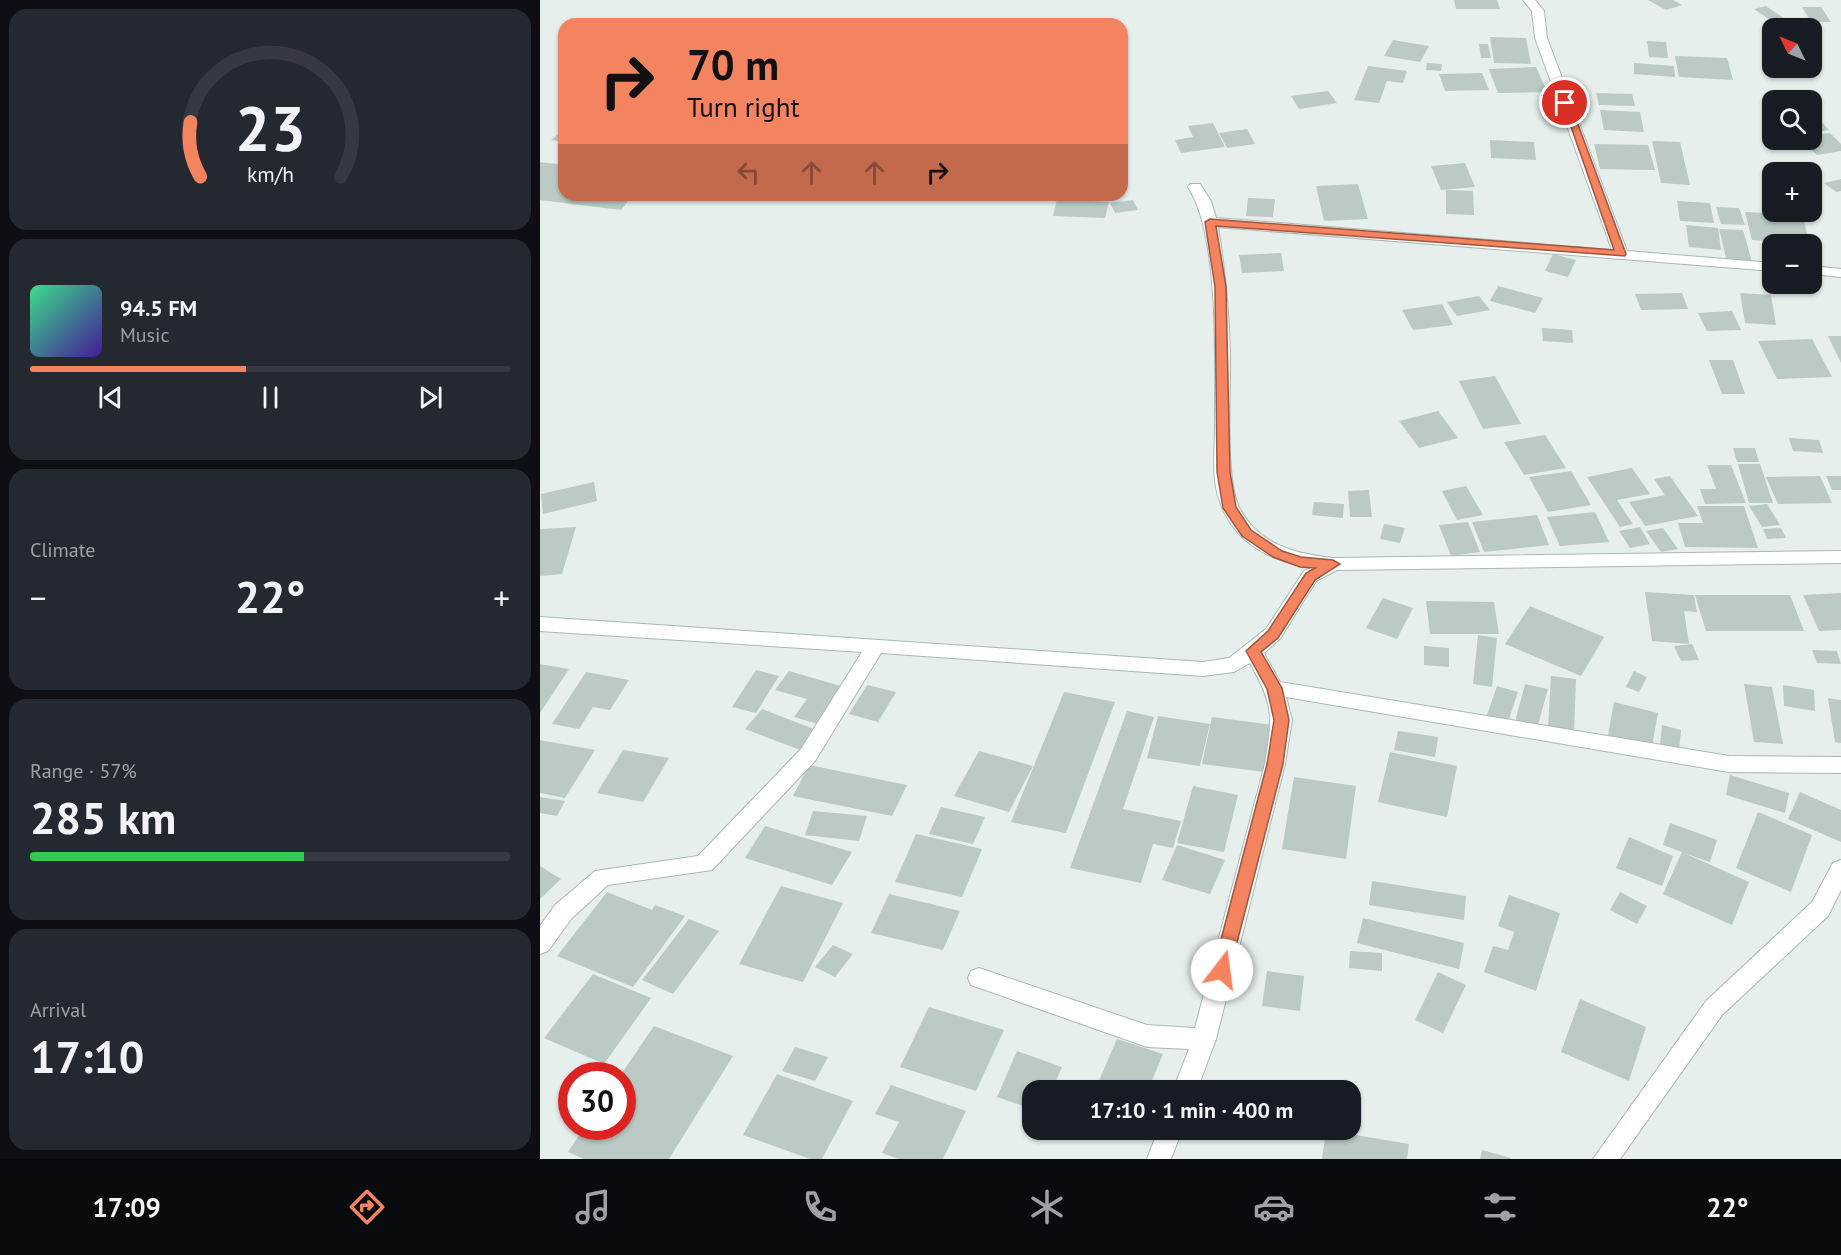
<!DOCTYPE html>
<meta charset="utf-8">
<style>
body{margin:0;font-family:"PT Sans",sans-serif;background:#242831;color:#f1f3f6;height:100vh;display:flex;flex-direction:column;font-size:22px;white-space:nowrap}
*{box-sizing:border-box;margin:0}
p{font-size:20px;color:#9ea1a6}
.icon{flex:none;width:33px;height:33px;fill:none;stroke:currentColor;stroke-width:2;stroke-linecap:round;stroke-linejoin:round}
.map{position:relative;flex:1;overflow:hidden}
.sheet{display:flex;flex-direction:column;gap:9px;padding:9px;background:#0d0f14;width:540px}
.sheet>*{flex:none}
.banner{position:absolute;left:18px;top:18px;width:570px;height:183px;border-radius:18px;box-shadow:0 2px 4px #0004;background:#f4845f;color:#111;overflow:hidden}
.needle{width:39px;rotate:313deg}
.controls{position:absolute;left:1222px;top:18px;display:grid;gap:12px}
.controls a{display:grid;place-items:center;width:60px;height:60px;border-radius:12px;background:#171b24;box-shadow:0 2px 4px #0004;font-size:30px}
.speed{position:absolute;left:18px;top:1062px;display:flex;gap:12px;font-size:30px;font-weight:700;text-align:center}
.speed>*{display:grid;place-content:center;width:78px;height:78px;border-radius:50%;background:#171b24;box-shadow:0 2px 4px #0004;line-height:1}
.speed .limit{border:9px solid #d22;background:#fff;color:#111}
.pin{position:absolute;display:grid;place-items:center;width:51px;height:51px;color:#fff;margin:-26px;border:3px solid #fff;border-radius:50%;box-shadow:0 2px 6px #0007}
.me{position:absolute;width:66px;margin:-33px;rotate:15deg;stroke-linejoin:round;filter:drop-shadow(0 0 4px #0008)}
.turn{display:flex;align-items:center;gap:21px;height:126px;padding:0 30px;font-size:27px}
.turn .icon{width:78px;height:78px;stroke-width:2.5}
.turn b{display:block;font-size:42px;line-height:51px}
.lanes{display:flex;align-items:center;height:57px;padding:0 30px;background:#0003;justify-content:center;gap:30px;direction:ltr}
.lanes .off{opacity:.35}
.big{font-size:45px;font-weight:700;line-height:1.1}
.sheet .card{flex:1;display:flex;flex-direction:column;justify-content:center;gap:9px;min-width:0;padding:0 21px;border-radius:18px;background:#242831}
.sheet .dial{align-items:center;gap:0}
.dial svg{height:156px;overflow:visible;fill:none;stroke:#363941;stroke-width:7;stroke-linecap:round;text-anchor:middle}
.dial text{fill:#f1f3f6;stroke:none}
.song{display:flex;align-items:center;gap:18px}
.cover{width:72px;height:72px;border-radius:9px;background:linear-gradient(135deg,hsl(150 70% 55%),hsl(260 70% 35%))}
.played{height:6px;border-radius:3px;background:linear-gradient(90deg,#f4845f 45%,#363941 45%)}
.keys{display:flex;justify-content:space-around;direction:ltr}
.heat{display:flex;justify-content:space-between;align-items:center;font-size:33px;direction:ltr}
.charge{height:9px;border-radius:4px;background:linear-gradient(90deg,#34c759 57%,#363941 0)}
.trip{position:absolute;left:482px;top:1080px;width:339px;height:60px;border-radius:18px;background:#171b24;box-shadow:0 2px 4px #0004;font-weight:700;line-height:60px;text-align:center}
.tabs{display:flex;height:96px;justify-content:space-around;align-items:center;background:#090b0e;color:#9ea1a6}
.tabs .icon{width:42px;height:42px}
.tabs .active{color:#f4845f}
.tabs b{font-size:27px;color:#f1f3f6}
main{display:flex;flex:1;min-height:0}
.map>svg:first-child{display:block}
.building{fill:#bbcac4}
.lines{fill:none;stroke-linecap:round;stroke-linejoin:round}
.street-casing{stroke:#a8b8b2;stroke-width:2}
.street{fill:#fff;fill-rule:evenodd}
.route{fill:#f4845f;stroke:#9f563e;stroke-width:1.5}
</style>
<main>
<section class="sheet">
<div class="card dial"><svg viewBox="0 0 100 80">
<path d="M14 69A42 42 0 1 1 86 69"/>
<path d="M14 69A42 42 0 0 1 9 41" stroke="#f4845f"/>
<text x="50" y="56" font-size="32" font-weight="700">23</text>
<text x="50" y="72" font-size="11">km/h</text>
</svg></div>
<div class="card">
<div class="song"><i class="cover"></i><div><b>94.5 FM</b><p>Music</p></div></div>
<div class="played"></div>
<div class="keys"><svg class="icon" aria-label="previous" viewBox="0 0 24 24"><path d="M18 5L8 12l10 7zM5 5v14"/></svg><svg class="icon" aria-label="pause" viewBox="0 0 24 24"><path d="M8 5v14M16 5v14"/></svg><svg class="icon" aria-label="next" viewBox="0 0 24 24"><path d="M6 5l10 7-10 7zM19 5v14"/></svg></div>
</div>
<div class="card"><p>Climate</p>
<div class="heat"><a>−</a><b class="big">22°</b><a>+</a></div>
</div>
<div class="card"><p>Range · 57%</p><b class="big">285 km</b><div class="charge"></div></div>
<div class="card"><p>Arrival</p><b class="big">17:10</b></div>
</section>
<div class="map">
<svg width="1301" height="1159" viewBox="0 0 1301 1159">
<rect width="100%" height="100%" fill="#e6efeb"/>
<path class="building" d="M914,0H957L960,9H916Z
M1108,0H1133L1142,5L1126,10Z
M1226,6L1245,19L1233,22L1214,9Z
M1262,7H1281L1291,22H1271Z
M950,37L986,38L991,64L954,63Z
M853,40L889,46L880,62L844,56Z
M1107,41L1126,42L1128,58L1109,57Z
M939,44H948L951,58H941Z
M1135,56L1187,58L1193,80L1139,77Z
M887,63L902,64L901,71L886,70Z
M1094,63L1134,66L1135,77L1094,74Z
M828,66L867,71L863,83L847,81L839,103L814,100Z
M996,67L1007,92L958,93L949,69Z
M1228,69H1243L1249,77L1234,78Z
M942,73L949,90L905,91L899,74Z
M788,91L797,103L759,109L751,96Z
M1056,93L1092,94L1095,106L1059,105Z
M1060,110L1100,112L1104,132L1064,130Z
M1279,119L1289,130L1277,132L1272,126V120Z
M673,123L685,147L641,153L635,140L653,137L648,126Z
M24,129V142L11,140Z
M707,129L715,144L687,148L679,133Z
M1290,133L1301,144V151L1277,155L1262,140H1272V135Z
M950,140L994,142L996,160L951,158Z
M1112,141L1140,142L1150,185L1121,183Z
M1054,144L1108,145L1115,170L1060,169Z
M0,162L24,165V195H93L81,210L0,200Z
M925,163L935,187L901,190L891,166Z
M1301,179V191L1296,192L1284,183Z
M818,184L828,219L784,221L776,186Z
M906,190L933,191L934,215L906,214Z
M708,198L735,199L733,217L706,216Z
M517,199L569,202L565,218L513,216Z
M593,200L598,210L575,213L570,203Z
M1137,201L1170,203L1174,223L1140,221Z
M1176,207L1199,208L1205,225L1181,224Z
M1205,212L1262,215L1270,243L1212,240Z
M1146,225L1178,228L1181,250L1149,247Z
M1179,229L1203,230L1212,262L1187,261Z
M741,253L744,271L702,273L699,255Z
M1013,254L1036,260L1028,277L1005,271Z
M958,286L1003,298L995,313L950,301Z
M1142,293L1148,309L1101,310L1095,294Z
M1200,293L1231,295L1236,325L1205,323Z
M939,296L950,310L917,316L907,302Z
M902,304L913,325L873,330L862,310Z
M1192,311L1201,330L1167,331L1158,313Z
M1002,328L1032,330L1033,343L1003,341Z
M1288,336H1301V363Z
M1272,339L1292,377L1237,379L1218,341Z
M1169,360H1193L1205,394H1182Z
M955,376L981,424L943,429L919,381Z
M898,411L918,438L879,448L859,421Z
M1005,435L1026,468L984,475L964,442Z
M1249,438L1279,440L1283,453L1253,451Z
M1193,448H1215L1219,462H1197Z
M1198,464H1220L1233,503H1209Z
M1167,465H1191L1206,503L1165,504L1160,489H1176Z
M1092,468L1110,494L1077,500L1093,524L1080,527L1047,477Z
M1031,471L1051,505L1008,512L989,477Z
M1130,476L1158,516L1105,526L1089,502L1125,495L1114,479Z
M1280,476L1292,503L1238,504L1226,477Z
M1286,476H1301V490H1292Z
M54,482L57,501L3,514L1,494Z
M926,486L943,515L917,520L902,491Z
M829,490L832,517H810L808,491Z
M774,502L804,504L803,518L772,515Z
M1227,504L1240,525L1222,527L1209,506Z
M1157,506H1204L1218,548L1145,547L1138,523H1163Z
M1055,512L1069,542L1020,546L1007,517Z
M997,515L1009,545L944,552L932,522Z
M928,522L940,552L911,556L899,525Z
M844,524L865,528L860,543L840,539Z
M36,527L22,574L0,576V529Z
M1100,527L1110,544L1090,548L1079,531Z
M1123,528L1138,549L1121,552L1106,531Z
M1241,528L1246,538L1227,539L1223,529Z
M1105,592L1154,595L1157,612L1144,611L1149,644L1112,641Z
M1301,593V630L1279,631L1263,595Z
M1155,595H1250L1264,631H1166Z
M843,598L873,608L857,639L826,628Z
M886,601L954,602L959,634H890Z
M990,606L1064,637L1041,676L965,644Z
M938,635L957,638L952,687L933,684Z
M1152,644L1159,660L1141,661L1134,646Z
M884,646L909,648V667L884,665Z
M1272,650L1297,651L1301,664L1277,663Z
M0,664L29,669L0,713Z
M216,670L239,676L216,713L192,707Z
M249,671L304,687L278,724L254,717L267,699L235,690Z
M1094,671L1107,677L1099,692L1086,687Z
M46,672L89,680L70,710L53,707L39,729L12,724Z
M1011,676L1036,679L1034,732L1008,727Z
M985,684L1008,689L997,728L975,722Z
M1204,684L1232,687L1243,744L1214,742Z
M327,685L356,692L338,722L309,714Z
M1243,685L1274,690L1275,711L1244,706Z
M957,686L978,692L968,722L947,715Z
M524,692L575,702L526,833L471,822Z
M1288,698L1301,700V743L1295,742Z
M1074,702L1118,713L1112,747L1068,735Z
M222,709L279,731L263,751L205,729Z
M587,711L614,717L583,809L641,821L633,848L613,844L601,883L530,868Z
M618,716L670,724L660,766L607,758Z
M672,717L733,725L725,772L662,764Z
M1122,725L1141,730L1139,750L1120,745Z
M858,731L898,737L895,757L854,750Z
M0,740L55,750L25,798L0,793Z
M83,750L129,758L103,802L57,793Z
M439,751L493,766L469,812L414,796Z
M850,752L917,766L907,817L838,802Z
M269,765L367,785L352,816L253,796Z
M1190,775L1249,793L1245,813L1186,795Z
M754,777L816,786L806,859L742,849Z
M653,786L698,795L684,852L637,843Z
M1260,792L1301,810V842L1248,819Z
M0,797L25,801L17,816L0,813Z
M401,807L445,817L433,844L389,834Z
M273,811L327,816L319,841L265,835Z
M1218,812L1272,835L1251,892L1196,868Z
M1130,823L1177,840L1170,862L1144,853L1209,882L1192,925L1123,894L1142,852L1123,845Z
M225,826L312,852L292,885L205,858Z
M376,834L442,849L422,897L355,882Z
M1089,837L1133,856L1122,886L1076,868Z
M637,845L685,860L670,894L622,880Z
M0,866L21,879L0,899Z
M832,881L926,896L924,920L829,905Z
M241,886L303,903L263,982L199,964Z
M67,892L112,910L115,905L145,916L93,987L17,956Z
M1080,892L1107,906L1097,924L1070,910Z
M349,894L420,911L403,950L331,933Z
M969,895L1020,913L996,991L944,972L953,946L968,950L974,932L958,926Z
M823,918L924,943L919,969L817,943Z
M149,919L179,931L133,994L102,980Z
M293,945L313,954L295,977L275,967Z
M810,951L842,953V971L809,968Z
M727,971L764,976L760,1011L722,1006Z
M898,972L926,985L903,1033L875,1020Z
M53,974L111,998L64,1064L4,1038Z
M1040,999L1106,1027L1089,1081L1021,1052Z
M389,1007L464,1030L436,1091L360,1067Z
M114,1026L193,1056L129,1159H44L28,1152L45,1126H82V1076H80Z
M577,1039L623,1054L608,1090H555Z
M255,1047L288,1057L275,1081L242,1071Z
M477,1051L522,1067L512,1090H492V1109L457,1097Z
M237,1074L313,1101L282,1159H270L203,1135Z
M351,1085L426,1111L403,1159H359L342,1153L359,1122L335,1114Z
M786,1130L869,1144L867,1159H782Z
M942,1150L971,1158L970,1159H940Z"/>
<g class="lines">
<g class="street-casing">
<path id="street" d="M983,0H995L1004,11L1007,38L1087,251L1233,263V271L678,227C685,269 689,312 690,355C691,392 684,479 700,509C719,545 756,554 793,558L1301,551V563L797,570L776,581L740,639L724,653L740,682L1189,756L1301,757V773L1189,772L746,697L752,720L745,764L676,1039L657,1090H633L649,1049L607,1047L431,985L428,978L431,971L439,968L607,1025L655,1028L725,764C733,716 734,706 710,663L694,672L663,676L341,653L275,761L172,870L68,885L31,919L8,951L0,954V926L15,905L55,871L158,856L261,749L322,652L0,631V617L663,662L689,658L726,629L764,571L771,568C731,561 694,543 680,502C671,478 675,450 675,425C675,366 680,235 648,187L650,184H660L671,201L676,218L1072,250L995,38L992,11Z
M1272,266L1301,269V277L1272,274Z
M1301,860V890L1288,916L1182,1015L1080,1159H1053L1166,1001L1272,902L1293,863Z
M618,1130H642L631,1159H607Z"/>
</g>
<use href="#street" class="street"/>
</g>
<path class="route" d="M1022,101L1030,103L1086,254L1085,256L676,226L686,287L690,472L696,507L711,530L742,551L761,557L793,560L800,564L775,580L738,638L721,652L742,688L749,720L743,764L690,970L688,975L682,978L676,975L673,970L727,764L734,720L727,689L706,651L728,631L766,573L775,568L760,567L733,557L702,536L683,508L677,472L675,287L665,222L670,219L1074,250Z"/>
</svg>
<div class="controls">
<a><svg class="needle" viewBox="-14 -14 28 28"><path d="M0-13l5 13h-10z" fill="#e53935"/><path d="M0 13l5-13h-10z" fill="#9ea1a6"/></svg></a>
<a><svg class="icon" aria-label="search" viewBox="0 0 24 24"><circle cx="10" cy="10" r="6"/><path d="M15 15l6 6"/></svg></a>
<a>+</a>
<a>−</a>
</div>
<div class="speed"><div class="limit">30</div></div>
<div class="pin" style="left:1025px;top:103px;background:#d93025"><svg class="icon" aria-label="arrive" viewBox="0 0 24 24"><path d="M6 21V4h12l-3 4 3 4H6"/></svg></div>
<svg class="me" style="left:682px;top:970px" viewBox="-20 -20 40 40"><circle r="19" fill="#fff"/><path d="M0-13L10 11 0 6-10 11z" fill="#f4845f"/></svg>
<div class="trip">17:10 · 1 min · 400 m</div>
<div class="banner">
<div class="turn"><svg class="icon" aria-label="right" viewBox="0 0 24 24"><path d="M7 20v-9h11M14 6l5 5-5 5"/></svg><div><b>70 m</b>Turn right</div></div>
<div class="lanes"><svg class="icon off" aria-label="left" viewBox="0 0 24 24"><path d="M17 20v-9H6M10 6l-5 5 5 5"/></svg><svg class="icon off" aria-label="ahead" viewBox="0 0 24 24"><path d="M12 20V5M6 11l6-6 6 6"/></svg><svg class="icon off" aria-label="ahead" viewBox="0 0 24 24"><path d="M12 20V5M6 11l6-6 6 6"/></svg><svg class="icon" aria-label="right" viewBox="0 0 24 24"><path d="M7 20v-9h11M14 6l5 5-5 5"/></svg></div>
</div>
</div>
</main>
<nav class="tabs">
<b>17:09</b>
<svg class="icon active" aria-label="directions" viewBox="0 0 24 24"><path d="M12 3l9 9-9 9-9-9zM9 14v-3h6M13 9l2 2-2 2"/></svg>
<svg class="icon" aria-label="music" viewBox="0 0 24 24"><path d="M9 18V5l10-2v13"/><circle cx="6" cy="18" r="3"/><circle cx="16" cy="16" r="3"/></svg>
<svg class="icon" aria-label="phone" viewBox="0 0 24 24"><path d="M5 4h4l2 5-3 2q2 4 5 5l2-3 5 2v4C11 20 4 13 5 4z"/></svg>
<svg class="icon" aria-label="climate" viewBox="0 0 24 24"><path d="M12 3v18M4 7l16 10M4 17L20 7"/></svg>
<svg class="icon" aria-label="car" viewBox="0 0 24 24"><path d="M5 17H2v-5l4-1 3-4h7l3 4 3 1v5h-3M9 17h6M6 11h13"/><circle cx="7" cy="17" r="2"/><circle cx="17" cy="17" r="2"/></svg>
<svg class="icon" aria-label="filters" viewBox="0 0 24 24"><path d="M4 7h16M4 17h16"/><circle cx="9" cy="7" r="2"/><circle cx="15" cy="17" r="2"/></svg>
<b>22°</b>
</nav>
